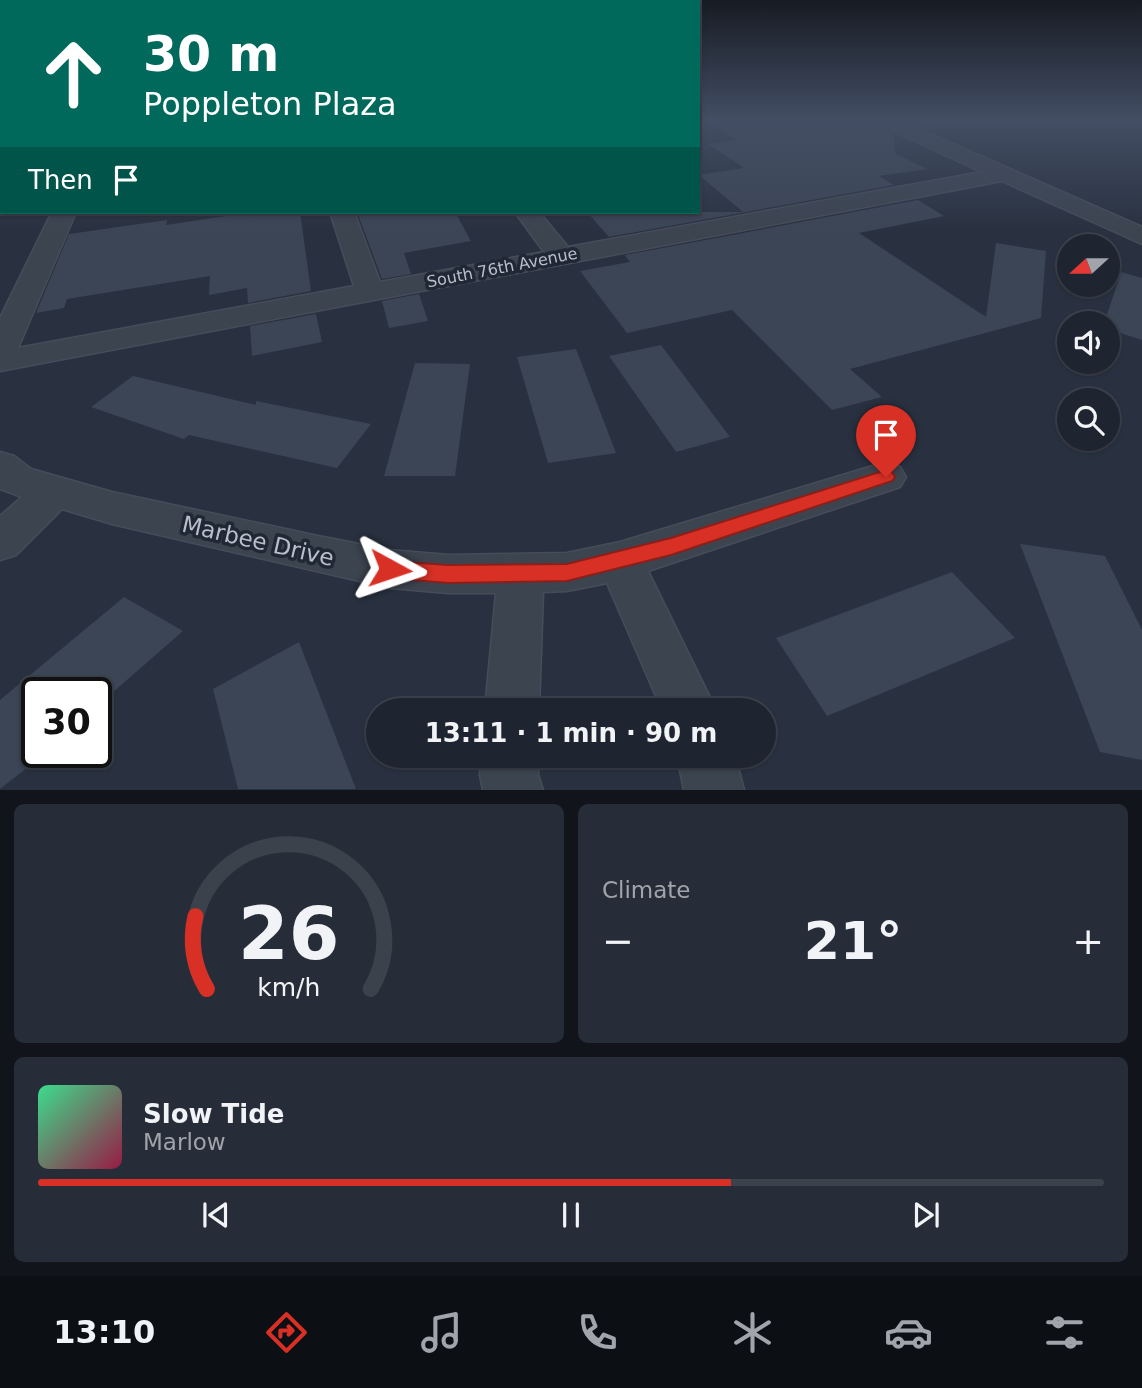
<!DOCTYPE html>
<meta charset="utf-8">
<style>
body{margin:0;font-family:"DejaVu Sans",sans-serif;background:#272d38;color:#f1f3f6;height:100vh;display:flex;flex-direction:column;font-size:26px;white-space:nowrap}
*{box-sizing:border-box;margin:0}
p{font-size:23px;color:#a1a5ab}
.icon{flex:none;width:38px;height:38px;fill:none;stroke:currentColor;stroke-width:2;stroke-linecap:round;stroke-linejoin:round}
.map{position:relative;height:790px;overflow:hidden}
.drawer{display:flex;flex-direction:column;gap:14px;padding:14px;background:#11141a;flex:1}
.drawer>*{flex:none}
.banner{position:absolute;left:0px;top:0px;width:700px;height:214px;box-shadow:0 2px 5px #0004,0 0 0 2px #3c424c;background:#00695c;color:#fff;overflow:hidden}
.needle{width:46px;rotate:249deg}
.fabs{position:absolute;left:1057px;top:234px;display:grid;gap:14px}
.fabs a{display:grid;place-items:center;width:63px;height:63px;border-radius:50%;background:#1f2530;box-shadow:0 2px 5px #0004,0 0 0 2px #3c424c;font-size:35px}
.speed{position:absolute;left:21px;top:677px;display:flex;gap:14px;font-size:35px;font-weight:700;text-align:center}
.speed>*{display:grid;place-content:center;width:91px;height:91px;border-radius:50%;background:#1f2530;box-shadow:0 2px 5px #0004,0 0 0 2px #3c424c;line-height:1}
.speed .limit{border:4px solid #111;border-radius:10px;background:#fff;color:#111}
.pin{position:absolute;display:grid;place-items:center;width:60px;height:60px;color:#fff;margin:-72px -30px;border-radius:50% 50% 50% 0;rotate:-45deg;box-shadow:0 0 7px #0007}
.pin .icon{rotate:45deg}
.me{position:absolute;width:77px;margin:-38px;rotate:95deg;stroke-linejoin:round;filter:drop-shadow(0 0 5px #0008)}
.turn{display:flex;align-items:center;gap:24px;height:147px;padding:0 28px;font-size:32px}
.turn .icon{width:91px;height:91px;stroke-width:2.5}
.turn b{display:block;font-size:49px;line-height:60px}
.then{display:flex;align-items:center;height:66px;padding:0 28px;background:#0003;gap:14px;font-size:26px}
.big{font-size:52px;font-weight:700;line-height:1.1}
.drawer .widget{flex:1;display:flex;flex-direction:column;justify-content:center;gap:10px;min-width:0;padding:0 24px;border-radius:10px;background:#272d38}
.drawer .dial{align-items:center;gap:0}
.dial svg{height:182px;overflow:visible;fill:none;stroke:#3c424c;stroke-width:7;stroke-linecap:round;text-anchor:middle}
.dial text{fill:#f1f3f6;stroke:none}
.song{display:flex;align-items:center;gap:21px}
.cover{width:84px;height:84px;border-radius:10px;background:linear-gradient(135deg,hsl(150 70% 55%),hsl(340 70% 35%))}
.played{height:7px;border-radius:4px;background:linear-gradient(90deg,#d93025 65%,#3c424c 65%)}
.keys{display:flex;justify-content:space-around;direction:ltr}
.heat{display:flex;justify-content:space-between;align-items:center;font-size:38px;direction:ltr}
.drawer .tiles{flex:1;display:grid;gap:14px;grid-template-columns:1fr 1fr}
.widget:last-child{grid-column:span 2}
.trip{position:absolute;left:366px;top:698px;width:410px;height:70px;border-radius:35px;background:#1f2530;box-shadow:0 2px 5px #0004,0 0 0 2px #3c424c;font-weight:700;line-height:70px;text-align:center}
.dock{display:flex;height:112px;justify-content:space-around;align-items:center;background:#0c0f13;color:#a1a5ab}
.dock .icon{width:49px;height:49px}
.dock .on{color:#d93025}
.dock b{font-size:32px;color:#f1f3f6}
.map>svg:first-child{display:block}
.building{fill:#3b4555}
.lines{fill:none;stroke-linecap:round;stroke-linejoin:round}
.street-casing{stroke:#464c59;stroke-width:3}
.street{fill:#3c4450;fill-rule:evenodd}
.route{fill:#d93025;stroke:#8d1f18;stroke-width:2}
.labels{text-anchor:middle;stroke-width:7;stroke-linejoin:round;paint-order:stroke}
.far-street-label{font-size:16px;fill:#b9bfca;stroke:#212835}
.near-street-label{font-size:23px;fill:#b9bfca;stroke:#212835}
</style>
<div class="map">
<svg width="1142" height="790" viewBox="0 0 1142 790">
<rect width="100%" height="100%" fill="#293140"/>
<path class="building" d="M706,121H874L879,127L894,134L895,153L927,169L879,176L894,185L609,237L587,212H743L699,175L744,168L708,144L737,140Z
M918,200L944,216L859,233L986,317L996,243L1046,251L1041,318L850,369L882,397L832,410L732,310L627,333L580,271L630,262L625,255Z
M253,212H300L311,291L248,303L247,288L209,295L210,276L67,299L64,308L36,313L69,234L167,220L166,225Z
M357,212H455L471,241L404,253L411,274L382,279Z
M1121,272L1142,278V340L1108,329V324H1104Z
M419,294L428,321L389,328L382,301Z
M316,314L322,342L252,356L250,326Z
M661,345L730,437L676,452L609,356Z
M576,349L616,453L548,463L517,357Z
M415,363L470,364L455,476H384Z
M133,376L256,405V401L371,424L337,468L189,435L184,439L91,407Z
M1020,544L1105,556L1142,630V760L1100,752Z
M952,572L1015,638L827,716L776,638Z
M124,597L183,631L112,693H37V760L0,789V700Z
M299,642L356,789H238L213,689Z"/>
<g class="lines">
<g class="street-casing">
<path id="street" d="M877,121H901L1142,227V244L1002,181L0,371V318L52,212H76L18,348L354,286L330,212H354L380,282L544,252L515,212H539L568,247L982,172L880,125Z
M0,452L14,456L31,469L112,492L318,536L390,550L448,555L567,553L620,542L886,462L900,467L906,477L900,487L648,571L716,710H662L607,583L567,591L543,592L539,710H485L496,593H448L390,588L112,524L62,509L16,555L0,560V516L22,497L0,489Z
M481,756H539L538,775L543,790H483L480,775Z
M677,756H735L744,790H684Z"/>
</g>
<use href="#street" class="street"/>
</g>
<linearGradient id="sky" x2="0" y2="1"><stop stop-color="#171b23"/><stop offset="0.52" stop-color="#434e64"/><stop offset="1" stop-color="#434e64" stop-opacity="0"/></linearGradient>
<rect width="1142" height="231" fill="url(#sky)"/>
<path class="route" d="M886,470L892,472L895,477L892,481L671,555L567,581L448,583L390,578L383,575L380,569L383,563L390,561L448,565L567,564L671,538Z"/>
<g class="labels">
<g class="far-street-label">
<text transform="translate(502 267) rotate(-11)" y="6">South 76th Avenue</text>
</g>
<g class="near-street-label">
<text transform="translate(258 541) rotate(13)" y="8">Marbee Drive</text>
</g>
</g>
</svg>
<div class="fabs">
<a><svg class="needle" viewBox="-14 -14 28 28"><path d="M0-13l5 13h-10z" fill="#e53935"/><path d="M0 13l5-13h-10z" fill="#a1a5ab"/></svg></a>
<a><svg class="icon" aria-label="sound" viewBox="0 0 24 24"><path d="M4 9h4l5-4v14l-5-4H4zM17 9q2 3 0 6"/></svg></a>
<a><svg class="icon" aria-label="search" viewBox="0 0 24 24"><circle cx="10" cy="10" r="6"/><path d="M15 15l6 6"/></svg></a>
</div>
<div class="speed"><div class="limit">30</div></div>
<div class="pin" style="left:886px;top:477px;background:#d93025"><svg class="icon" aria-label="arrive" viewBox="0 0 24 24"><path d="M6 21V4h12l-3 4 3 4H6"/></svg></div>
<svg class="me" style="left:390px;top:569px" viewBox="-20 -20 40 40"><path d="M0-17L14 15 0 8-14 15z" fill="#d93025" stroke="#fff" stroke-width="4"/></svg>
<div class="trip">13:11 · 1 min · 90 m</div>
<div class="banner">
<div class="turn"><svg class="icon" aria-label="ahead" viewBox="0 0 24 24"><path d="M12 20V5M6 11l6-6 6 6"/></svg><div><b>30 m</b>Poppleton Plaza</div></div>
<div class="then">Then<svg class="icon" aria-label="arrive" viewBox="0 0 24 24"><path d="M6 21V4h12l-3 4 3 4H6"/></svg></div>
</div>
</div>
<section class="drawer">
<div class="tiles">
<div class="widget dial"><svg viewBox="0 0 100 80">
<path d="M14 69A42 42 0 1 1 86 69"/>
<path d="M14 69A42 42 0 0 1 9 37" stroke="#d93025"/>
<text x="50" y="56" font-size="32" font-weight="700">26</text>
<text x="50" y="72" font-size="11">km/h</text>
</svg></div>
<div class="widget"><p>Climate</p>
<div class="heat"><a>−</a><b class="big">21°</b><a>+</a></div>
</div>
<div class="widget">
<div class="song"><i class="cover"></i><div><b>Slow Tide</b><p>Marlow</p></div></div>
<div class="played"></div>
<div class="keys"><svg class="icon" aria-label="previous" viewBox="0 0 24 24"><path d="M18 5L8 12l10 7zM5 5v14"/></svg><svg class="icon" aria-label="pause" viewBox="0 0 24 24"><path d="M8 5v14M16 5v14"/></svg><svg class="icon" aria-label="next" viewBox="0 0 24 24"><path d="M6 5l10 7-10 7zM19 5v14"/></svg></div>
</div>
</div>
</section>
<nav class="dock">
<b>13:10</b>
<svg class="icon on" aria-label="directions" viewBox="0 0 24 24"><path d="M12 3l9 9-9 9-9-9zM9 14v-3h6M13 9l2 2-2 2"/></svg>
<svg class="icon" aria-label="music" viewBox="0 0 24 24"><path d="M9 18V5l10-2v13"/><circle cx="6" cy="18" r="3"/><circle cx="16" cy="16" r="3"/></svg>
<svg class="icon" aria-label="phone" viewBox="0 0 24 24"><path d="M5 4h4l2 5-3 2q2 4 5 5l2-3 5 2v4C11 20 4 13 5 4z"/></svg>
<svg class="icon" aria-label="climate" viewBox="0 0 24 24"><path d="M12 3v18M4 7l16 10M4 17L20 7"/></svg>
<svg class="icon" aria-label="car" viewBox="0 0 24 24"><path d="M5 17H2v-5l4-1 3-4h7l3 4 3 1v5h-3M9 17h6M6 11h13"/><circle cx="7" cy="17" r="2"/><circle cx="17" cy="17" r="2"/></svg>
<svg class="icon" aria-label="filters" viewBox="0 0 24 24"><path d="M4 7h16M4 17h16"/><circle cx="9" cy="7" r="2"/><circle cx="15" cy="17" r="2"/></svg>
</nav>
